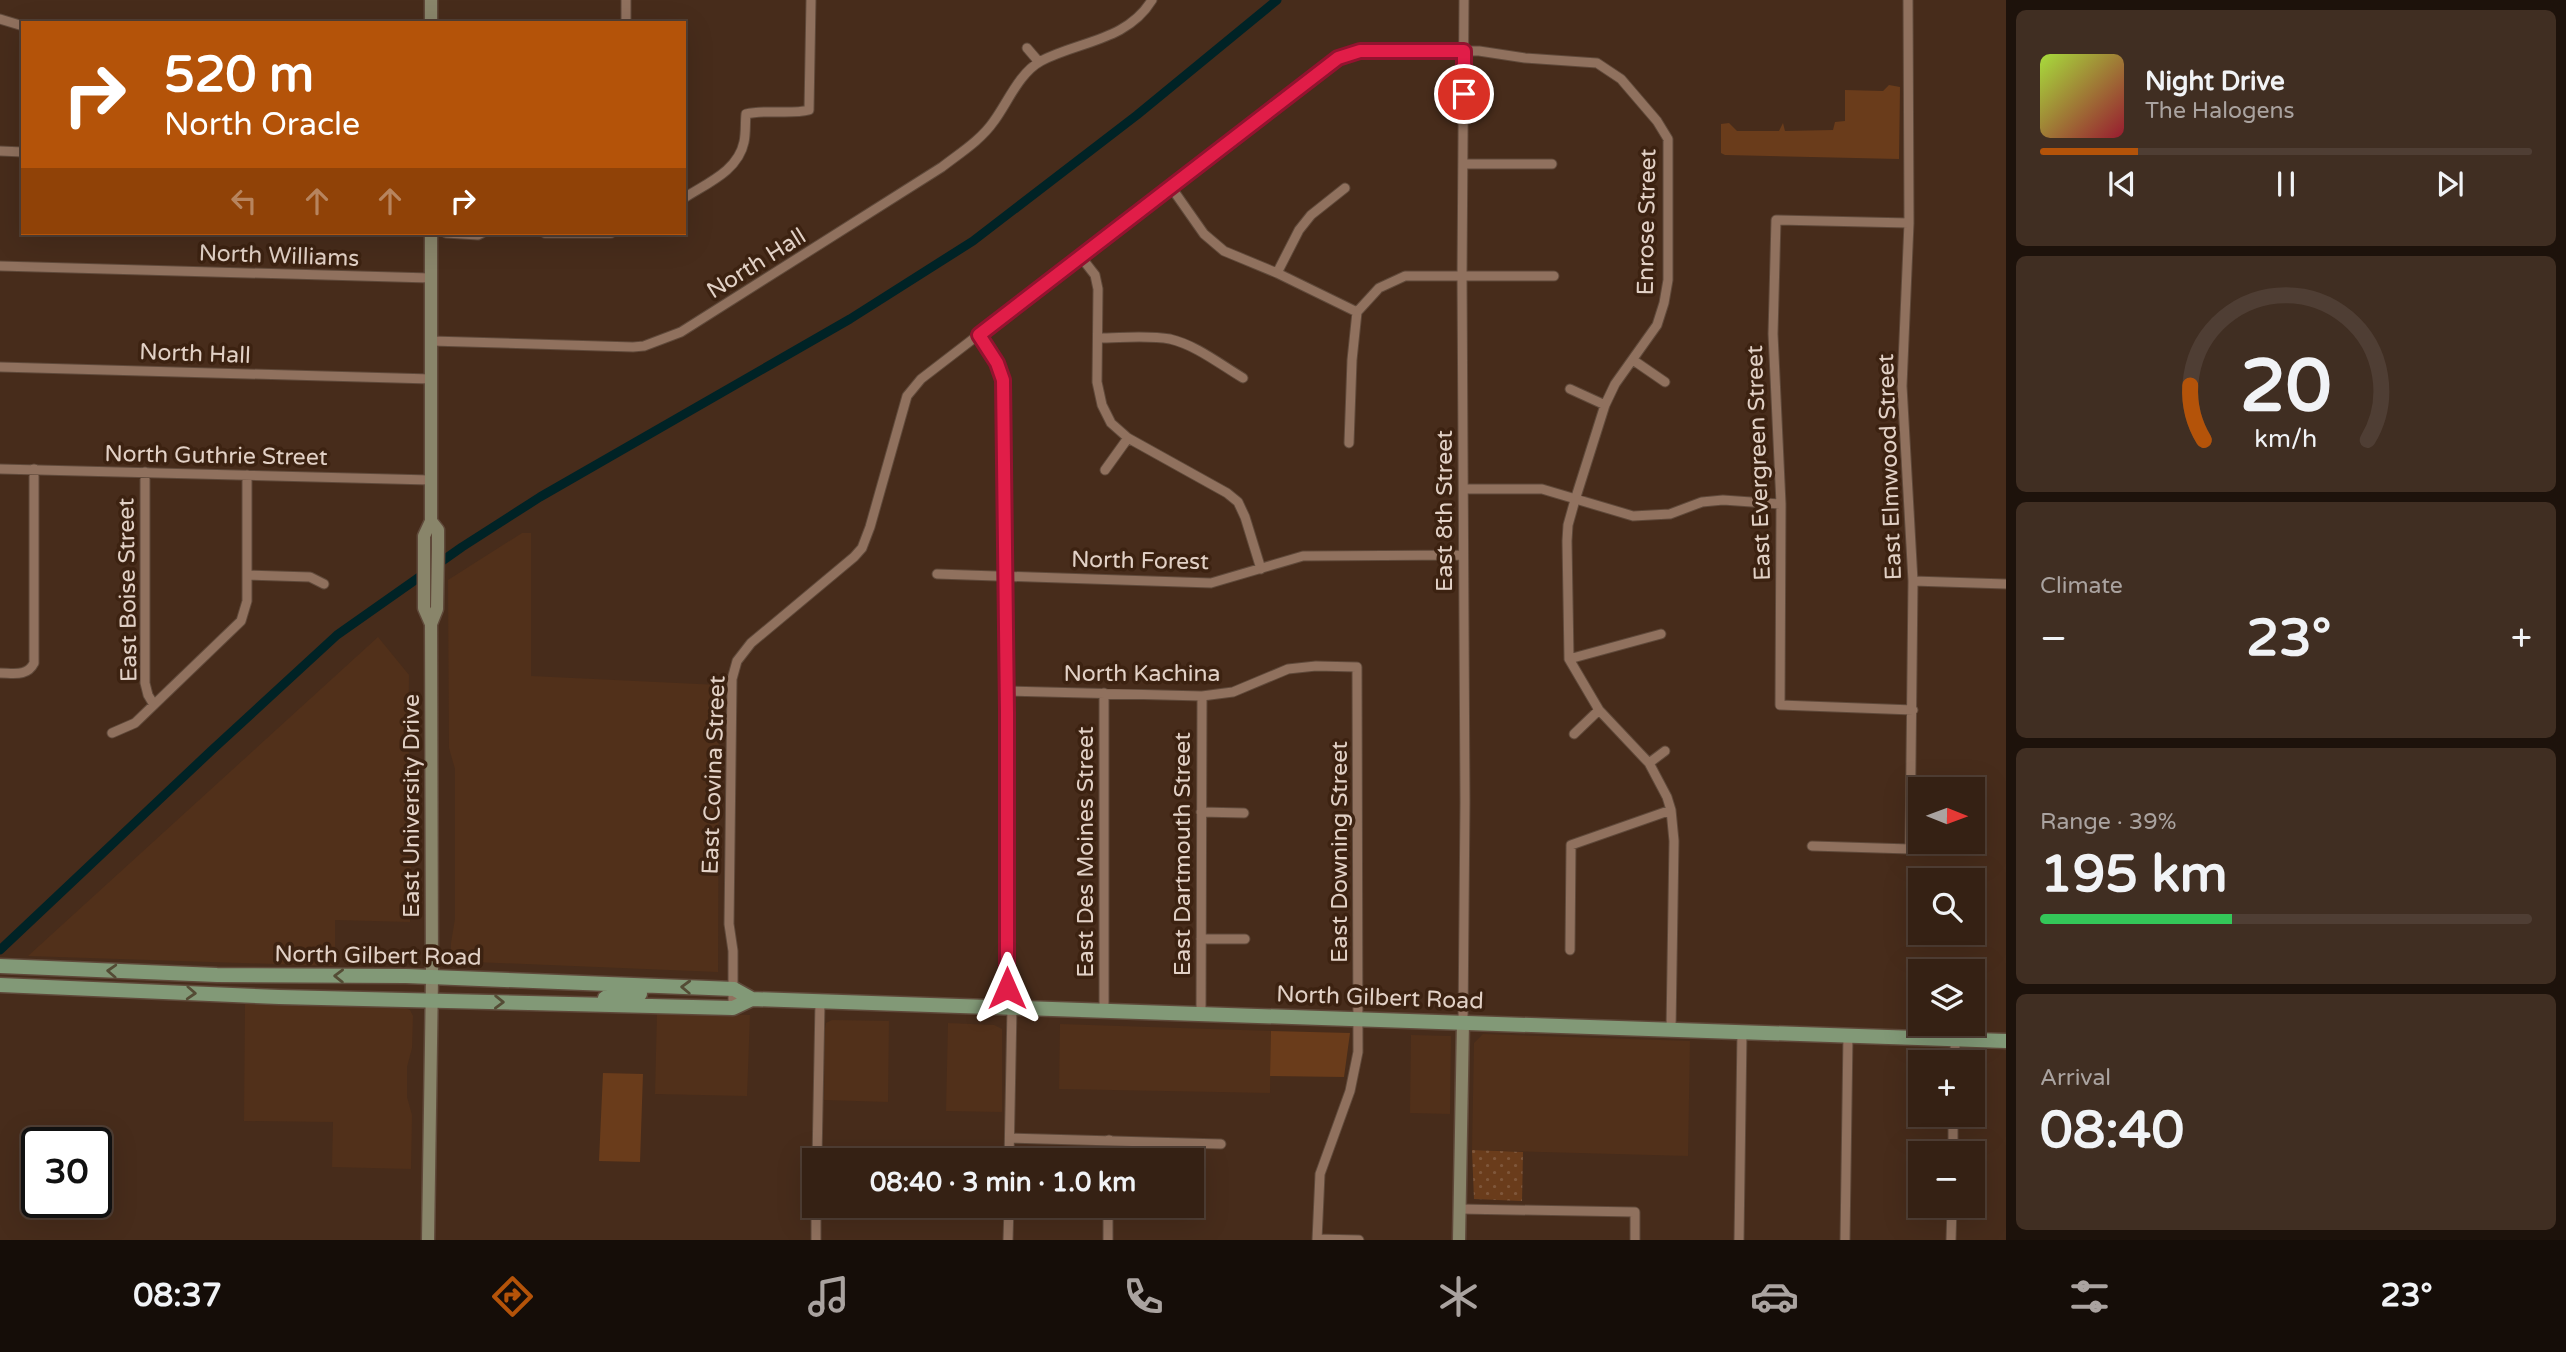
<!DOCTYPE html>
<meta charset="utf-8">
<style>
body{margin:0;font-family:"Varela Round",sans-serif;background:#402e22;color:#f1f3f6;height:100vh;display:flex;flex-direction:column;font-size:26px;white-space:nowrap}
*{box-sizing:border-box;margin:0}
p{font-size:23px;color:#aaa3a0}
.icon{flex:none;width:38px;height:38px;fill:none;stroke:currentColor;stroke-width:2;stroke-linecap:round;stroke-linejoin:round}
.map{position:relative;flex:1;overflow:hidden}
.side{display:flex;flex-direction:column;gap:10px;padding:10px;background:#1d120b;width:560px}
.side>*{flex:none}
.banner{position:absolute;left:21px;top:21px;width:665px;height:214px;border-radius:0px;box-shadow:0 7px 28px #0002,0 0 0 2px #4f3e34;background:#b45309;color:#fff;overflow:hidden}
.needle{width:46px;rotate:91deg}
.tools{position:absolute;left:1908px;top:777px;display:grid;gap:14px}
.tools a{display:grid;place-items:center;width:77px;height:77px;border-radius:0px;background:#352114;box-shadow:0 7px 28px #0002,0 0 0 2px #4f3e34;font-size:35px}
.speed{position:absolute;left:21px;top:1127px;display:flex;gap:14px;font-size:35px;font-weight:700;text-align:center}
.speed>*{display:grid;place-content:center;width:91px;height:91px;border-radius:50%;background:#352114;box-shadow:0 7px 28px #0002,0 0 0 2px #4f3e34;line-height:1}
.speed .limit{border:4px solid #111;border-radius:10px;background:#fff;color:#111}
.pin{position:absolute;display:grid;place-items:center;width:60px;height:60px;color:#fff;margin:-30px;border:4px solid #fff;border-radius:50%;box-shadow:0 2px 7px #0007}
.me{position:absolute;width:77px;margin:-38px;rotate:0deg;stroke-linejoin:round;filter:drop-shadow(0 0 5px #0008)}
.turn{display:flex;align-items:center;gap:24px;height:147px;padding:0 28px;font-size:32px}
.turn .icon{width:91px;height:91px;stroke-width:2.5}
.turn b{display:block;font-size:49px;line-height:60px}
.lanes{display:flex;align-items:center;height:66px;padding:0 28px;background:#0003;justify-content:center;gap:35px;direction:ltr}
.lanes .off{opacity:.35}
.big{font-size:52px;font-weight:700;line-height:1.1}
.side .widget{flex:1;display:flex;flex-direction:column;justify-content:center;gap:10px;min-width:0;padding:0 24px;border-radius:10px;background:#402e22}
.side .dial{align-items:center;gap:0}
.dial svg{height:182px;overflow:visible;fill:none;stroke:#4f3e34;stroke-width:7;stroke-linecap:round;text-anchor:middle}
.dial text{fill:#f1f3f6;stroke:none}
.song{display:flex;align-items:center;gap:21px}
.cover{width:84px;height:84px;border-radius:10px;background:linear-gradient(135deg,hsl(80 70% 55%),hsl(350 70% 35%))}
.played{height:7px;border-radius:4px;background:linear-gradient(90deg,#b45309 20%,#4f3e34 20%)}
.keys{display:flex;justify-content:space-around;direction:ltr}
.heat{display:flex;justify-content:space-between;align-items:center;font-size:38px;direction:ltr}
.charge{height:10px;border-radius:5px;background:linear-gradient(90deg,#34c759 39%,#4f3e34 0)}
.trip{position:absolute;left:802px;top:1148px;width:402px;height:70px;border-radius:0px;background:#352114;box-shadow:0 7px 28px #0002,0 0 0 2px #4f3e34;font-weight:700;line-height:70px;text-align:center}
.tab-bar{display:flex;height:112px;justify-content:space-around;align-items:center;background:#150d08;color:#aaa3a0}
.tab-bar .icon{width:49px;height:49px}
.tab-bar .selected{color:#b45309}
.tab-bar b{font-size:32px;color:#f1f3f6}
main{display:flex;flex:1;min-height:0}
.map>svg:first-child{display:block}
.built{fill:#51301a}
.grass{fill:url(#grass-dots)}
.green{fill:#6a3c1b}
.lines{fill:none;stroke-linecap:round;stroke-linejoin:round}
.canal{stroke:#002326;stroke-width:9}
.street-casing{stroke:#5f493a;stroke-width:11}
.secondary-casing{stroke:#5f493a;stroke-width:15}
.primary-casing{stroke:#5f493a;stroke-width:17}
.street{stroke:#90715e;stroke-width:9}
.secondary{stroke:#89856a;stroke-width:12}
.primary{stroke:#829977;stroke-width:14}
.oneway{stroke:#544c35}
.route-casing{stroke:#92132f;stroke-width:18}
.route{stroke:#e11d48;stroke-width:12}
.labels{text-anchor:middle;stroke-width:7;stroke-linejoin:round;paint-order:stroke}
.street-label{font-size:23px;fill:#e2d1c6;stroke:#3c2211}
</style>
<main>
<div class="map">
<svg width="2006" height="1240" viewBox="0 0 2006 1240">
<defs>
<pattern id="grass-dots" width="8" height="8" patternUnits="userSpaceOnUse" patternTransform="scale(1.75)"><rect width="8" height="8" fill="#6a3c1b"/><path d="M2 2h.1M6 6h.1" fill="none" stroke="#7f573b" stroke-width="1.8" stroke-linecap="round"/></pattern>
</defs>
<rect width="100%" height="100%" fill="#472c1b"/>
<path class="built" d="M522,533H531V676L719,685L718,972L451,961V943L455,919V769L449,748L448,580Z
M378,637L409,675L408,749L413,775L410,922L335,920V966L28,956Z
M245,1004L403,1007L410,1010L413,1016L412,1048L407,1067V1097L412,1115L411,1169L332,1167L333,1122L244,1121Z
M657,1012L750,1015L747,1096L655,1094Z
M832,1020L889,1021L888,1102L824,1100L825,1028L826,1023Z
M948,1023L994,1025L1002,1029V1112L946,1111Z
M1060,1024L1271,1031L1270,1093L1059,1089Z
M1483,1034L1690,1041L1688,1156L1472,1150L1474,1043Z
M1411,1035L1451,1036L1450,1114L1410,1113Z"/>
<path class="grass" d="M1472,1150L1523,1152L1522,1201L1474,1199Z"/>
<path class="green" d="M1889,85L1900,87L1899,159L1725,155L1721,153V124L1729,123L1737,131H1779L1783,123L1785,131L1833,130L1835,122L1845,121V90L1883,91Z
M1271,1031L1350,1033L1344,1077L1270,1076Z
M603,1073L643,1074L640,1162L599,1161Z"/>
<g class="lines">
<path class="canal" d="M0,950L212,750L337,635L462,547L540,497L850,319L973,241L1137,115L1277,0"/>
<g class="street-casing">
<path id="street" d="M0,19L23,26
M626,23V0
M1027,48L1039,62
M0,151L23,152
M1463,164H1552
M1171,187L1204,234L1224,251L1277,273L1357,312
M684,198C707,183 738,171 744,142C746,133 745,123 746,114C767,109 789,115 809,110L811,0
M1909,223L1776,220L1773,334L1781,504L1780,705L1913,710
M446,233L478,235L482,233
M545,233H611
M1081,257L1095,275L1098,289L1097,382L1102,405L1111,423L1128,438L1227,493L1238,502L1245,517L1261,569
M0,266L430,278
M1277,273L1299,230L1311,215L1345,188
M979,335L997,363L1003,380L1007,691V1007
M1098,338C1121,338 1147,335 1170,339C1196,345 1221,365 1243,378
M431,341L633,347L644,346L681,332L942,167C960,153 981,140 994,121C1008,102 1019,73 1041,61C1079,41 1127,41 1152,0
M1633,360L1665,382
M0,367L431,379
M1570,389L1605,405
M1349,443L1352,360L1357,312L1379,288L1405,276H1554
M0,469L430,480
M1105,470L1128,438
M145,472V683L148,695L154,705
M1464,489H1542L1633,516L1670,514L1702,502L1723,500L1781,504
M937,574L1211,583L1303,556L1463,555
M247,575L310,577L324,584
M1913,581L2006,584
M1569,659L1661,634
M0,673C13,673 27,677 34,663V469
M1007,691L1202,696L1233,692L1288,669L1316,666L1357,667L1358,1052L1350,1091L1320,1174L1317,1240
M1104,693V1010
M112,733L135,723L241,621L247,601V475
M1574,734L1599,710
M1649,763L1665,751
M1201,812L1244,813
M1812,846L1910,849L1913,581L1902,386L1909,223L1908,0
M1201,939H1245
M1570,950L1571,845L1671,810
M733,1008V951L729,924L732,679L737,661L751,643L854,557L862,548L870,527L907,396L921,379L1338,58L1360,51H1479L1525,58L1597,63L1621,79L1657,121L1668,139V280L1664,303L1657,325L1615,384L1605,405L1575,500L1568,525L1567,541L1569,659L1599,710L1649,763L1667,797L1671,810L1674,841L1671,1029
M1201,1013L1202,696
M1463,1022L1465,802L1462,276L1464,0
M1955,1062V1039
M1010,1138L1221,1144
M1953,1153V1115
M817,1160L820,1002
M1009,1160L1012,1007
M1109,1160V1140
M1460,1209L1635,1212V1240
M1317,1239L1359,1240
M816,1240V1206
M1008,1240L1009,1206
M1108,1240V1206
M1739,1240L1742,1032
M1845,1240L1848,1035
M1951,1240L1952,1206"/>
</g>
<g class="secondary-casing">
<path id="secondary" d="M431,23V0
M431,521L438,530V548L437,609L431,624
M428,1240L432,978L431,624L424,608V536L431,521V233
M1459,1240L1463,1022"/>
</g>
<g class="primary-casing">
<path id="primary" d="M0,966L217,975L406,976L734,989L752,999
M0,985L279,997L733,1008L752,999L2006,1041
M604,1004L605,998L609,996L640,994"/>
</g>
<use href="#street" class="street"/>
<use href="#secondary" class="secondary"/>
<use href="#primary" class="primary"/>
</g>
<defs><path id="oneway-chevron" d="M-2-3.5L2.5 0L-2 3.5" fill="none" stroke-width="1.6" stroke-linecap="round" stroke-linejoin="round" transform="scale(1.75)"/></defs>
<g class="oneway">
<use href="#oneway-chevron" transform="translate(112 971) rotate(-177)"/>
<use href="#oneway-chevron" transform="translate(339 976) rotate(-179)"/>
<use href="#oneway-chevron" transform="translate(686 987) rotate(-178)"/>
<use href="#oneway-chevron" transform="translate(191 993) rotate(3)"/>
<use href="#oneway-chevron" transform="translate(499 1002) rotate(1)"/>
</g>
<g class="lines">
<g class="route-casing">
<path id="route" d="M1007,988V712L1003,380L997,363L979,335L1338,58L1360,51H1464V94"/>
</g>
<use href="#route" class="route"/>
</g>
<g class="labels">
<g class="street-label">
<text transform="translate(1646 222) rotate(-89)" y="8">Enrose Street</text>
<text transform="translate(279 255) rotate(2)" y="8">North Williams</text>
<text transform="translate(756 263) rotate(-32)" y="8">North Hall</text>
<text transform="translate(195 353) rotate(2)" y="8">North Hall</text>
<text transform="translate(216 455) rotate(1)" y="8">North Guthrie Street</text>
<text transform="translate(1758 463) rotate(-92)" y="8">East Evergreen Street</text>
<text transform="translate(1889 467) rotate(-92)" y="8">East Elmwood Street</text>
<text transform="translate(1444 511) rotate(-90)" y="8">East 8th Street</text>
<text transform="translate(1140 560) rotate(1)" y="8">North Forest</text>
<text transform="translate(127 590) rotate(-91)" y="8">East Boise Street</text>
<text x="1142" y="681">North Kachina</text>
<text transform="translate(713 775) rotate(-88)" y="8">East Covina Street</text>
<text transform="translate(411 806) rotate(-90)" y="8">East University Drive</text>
<text transform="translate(1085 852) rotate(-90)" y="8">East Des Moines Street</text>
<text transform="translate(1339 852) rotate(-90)" y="8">East Downing Street</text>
<text transform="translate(1182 854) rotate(-90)" y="8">East Dartmouth Street</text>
<text transform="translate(378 955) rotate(1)" y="8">North Gilbert Road</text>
<text transform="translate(1380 997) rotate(2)" y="8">North Gilbert Road</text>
</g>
</g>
</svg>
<div class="tools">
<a><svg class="needle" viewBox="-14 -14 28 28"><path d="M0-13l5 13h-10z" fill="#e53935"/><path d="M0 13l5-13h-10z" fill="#aaa3a0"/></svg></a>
<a><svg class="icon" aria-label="search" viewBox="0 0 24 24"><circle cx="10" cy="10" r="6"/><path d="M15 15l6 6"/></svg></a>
<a><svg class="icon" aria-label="layers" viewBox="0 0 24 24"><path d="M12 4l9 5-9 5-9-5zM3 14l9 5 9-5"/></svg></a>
<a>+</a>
<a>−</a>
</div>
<div class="speed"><div class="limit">30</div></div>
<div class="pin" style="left:1464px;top:94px;background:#d93025"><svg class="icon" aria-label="arrive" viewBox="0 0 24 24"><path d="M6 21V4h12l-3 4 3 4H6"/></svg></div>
<svg class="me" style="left:1007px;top:988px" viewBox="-20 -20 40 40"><path d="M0-17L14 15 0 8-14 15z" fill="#e11d48" stroke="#fff" stroke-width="4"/></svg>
<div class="trip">08:40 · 3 min · 1.0 km</div>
<div class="banner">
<div class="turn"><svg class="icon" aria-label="right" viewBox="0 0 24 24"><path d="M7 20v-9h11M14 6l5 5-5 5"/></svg><div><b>520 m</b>North Oracle</div></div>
<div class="lanes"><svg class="icon off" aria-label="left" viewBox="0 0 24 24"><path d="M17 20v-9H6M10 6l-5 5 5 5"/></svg><svg class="icon off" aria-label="ahead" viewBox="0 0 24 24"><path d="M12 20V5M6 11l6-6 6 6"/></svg><svg class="icon off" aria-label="ahead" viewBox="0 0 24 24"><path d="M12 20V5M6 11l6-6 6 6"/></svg><svg class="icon" aria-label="right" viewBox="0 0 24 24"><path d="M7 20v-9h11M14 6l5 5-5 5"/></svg></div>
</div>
</div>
<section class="side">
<div class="widget">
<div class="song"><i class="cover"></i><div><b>Night Drive</b><p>The Halogens</p></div></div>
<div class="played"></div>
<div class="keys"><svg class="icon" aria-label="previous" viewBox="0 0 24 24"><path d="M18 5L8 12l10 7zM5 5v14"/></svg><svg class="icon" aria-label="pause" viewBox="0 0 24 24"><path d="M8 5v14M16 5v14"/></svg><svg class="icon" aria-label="next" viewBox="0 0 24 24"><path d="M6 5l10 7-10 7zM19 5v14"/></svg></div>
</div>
<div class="widget dial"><svg viewBox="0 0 100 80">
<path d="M14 69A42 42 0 1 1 86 69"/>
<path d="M14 69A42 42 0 0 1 8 45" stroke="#b45309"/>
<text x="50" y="56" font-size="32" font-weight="700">20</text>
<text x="50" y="72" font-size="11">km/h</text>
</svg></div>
<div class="widget"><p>Climate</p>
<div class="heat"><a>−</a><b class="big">23°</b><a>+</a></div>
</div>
<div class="widget"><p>Range · 39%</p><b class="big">195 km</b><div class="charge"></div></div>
<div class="widget"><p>Arrival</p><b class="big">08:40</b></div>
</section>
</main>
<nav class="tab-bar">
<b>08:37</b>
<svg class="icon selected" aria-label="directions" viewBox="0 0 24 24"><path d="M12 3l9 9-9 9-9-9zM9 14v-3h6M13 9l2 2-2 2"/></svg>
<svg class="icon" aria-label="music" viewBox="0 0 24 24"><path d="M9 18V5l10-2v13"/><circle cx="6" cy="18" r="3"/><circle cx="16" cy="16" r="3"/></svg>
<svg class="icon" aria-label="phone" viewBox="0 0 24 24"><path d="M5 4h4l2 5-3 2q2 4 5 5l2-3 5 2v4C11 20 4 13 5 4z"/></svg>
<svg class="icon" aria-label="climate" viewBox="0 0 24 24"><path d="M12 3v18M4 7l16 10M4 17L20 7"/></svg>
<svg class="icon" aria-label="car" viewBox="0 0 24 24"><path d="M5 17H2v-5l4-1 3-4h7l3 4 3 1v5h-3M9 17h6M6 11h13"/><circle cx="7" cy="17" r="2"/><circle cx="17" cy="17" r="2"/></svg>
<svg class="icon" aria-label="filters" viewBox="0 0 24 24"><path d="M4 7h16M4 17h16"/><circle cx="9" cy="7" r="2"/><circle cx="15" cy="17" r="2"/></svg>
<b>23°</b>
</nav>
